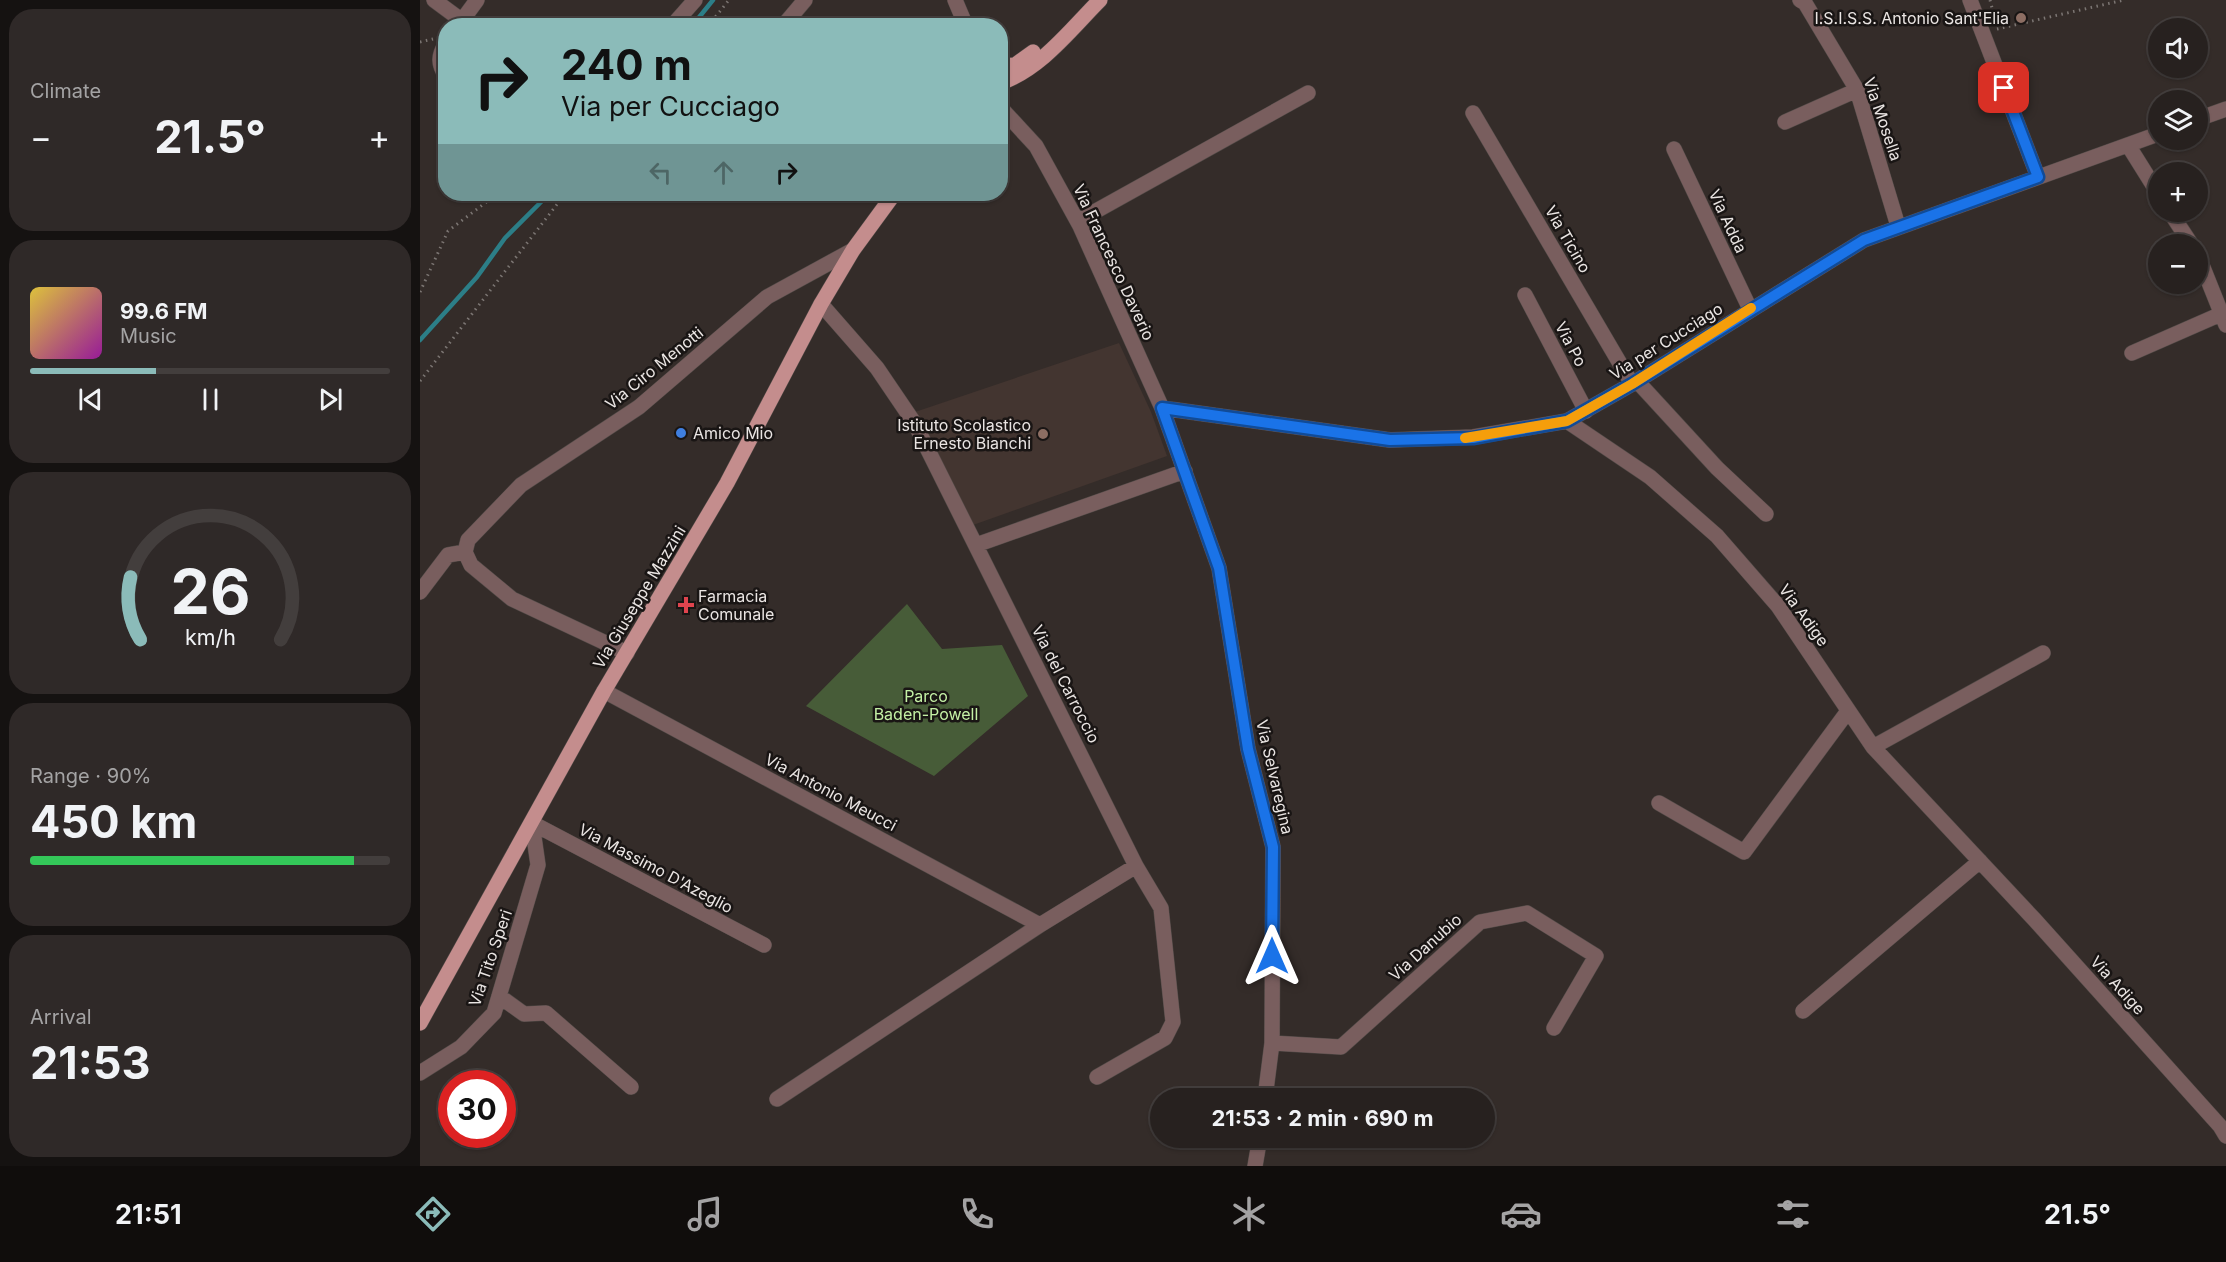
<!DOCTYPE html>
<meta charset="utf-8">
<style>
body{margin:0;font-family:Inter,sans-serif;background:#2f2928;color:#f1f3f6;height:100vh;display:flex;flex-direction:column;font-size:22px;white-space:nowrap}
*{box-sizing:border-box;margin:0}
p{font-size:20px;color:#a4a3a4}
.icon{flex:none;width:33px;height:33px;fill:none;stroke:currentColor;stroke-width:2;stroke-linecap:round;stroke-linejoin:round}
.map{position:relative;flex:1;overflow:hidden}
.side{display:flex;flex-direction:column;gap:9px;padding:9px;background:#151211;width:420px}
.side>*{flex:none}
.hud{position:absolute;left:18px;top:18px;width:570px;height:183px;border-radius:24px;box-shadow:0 2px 4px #0004,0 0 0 2px #433e3d;background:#8bbbb9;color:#111;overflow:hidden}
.tools{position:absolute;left:1728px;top:18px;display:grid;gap:12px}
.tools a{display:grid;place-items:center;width:60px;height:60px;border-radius:50%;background:#27211f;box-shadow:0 2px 4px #0004,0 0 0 2px #433e3d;font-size:30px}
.speed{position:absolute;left:18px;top:1070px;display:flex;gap:12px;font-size:30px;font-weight:700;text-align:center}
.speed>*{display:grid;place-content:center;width:78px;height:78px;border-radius:50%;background:#27211f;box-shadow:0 2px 4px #0004,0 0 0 2px #433e3d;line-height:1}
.speed .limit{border:9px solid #d22;background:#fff;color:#111}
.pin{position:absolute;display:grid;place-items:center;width:51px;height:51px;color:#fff;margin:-26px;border-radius:12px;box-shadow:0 3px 9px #0006}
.me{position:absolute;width:66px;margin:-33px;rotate:0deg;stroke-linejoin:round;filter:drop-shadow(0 0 4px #0008)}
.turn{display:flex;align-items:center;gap:21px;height:126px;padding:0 24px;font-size:27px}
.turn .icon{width:78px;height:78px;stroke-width:2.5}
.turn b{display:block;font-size:42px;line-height:51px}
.lanes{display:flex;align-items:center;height:57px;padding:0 24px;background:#0003;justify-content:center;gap:30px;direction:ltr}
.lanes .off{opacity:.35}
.big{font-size:45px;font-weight:700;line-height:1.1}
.side .tile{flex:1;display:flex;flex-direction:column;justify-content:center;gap:9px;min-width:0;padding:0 21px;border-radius:24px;background:#2f2928}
.side .dial{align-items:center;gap:0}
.dial svg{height:156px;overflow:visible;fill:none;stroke:#433e3d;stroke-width:7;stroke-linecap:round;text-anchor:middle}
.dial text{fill:#f1f3f6;stroke:none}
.song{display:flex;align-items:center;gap:18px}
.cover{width:72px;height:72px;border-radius:9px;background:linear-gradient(135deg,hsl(50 70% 55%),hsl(300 70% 35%))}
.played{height:6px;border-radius:3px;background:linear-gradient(90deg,#8bbbb9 35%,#433e3d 35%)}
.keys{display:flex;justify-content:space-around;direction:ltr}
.heat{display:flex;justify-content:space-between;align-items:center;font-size:33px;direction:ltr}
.charge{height:9px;border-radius:4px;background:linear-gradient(90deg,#34c759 90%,#433e3d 0)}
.trip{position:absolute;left:730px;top:1088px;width:345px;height:60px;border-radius:30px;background:#27211f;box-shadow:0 2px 4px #0004,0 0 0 2px #433e3d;font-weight:700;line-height:60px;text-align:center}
.tab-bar{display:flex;height:96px;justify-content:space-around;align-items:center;background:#100d0c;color:#a4a3a4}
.tab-bar .icon{width:42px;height:42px}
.tab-bar .on{color:#8bbbb9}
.tab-bar b{font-size:27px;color:#f1f3f6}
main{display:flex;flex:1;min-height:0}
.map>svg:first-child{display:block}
.built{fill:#433530}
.green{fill:#475c38}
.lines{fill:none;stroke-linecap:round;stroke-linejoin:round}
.stream{stroke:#2c7e87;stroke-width:4.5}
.minor-casing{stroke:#514a47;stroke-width:16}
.major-casing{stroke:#514a47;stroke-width:16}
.path{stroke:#7c7673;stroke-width:3;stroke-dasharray:1.5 4.5;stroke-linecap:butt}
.minor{stroke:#795e5e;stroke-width:15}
.major{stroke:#c48d8d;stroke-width:15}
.route-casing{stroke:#114b97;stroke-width:15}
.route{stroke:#1a73e8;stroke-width:10}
.slow{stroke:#f59e0b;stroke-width:10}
.education-dot{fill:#8d6e63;stroke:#191514;stroke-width:2}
.shop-dot{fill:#3f7fe0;stroke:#191514;stroke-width:2}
.health-dot{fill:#e0444e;stroke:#191514;stroke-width:2}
.labels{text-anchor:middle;stroke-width:5;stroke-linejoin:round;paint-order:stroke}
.poi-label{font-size:16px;fill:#eae5e3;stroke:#191514;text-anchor:end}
.street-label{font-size:16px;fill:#eae5e3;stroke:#191514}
.park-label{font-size:16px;fill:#c4f0a5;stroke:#191514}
</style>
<main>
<section class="side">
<div class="tile"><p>Climate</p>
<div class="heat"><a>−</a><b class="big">21.5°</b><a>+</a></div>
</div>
<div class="tile">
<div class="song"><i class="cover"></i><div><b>99.6 FM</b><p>Music</p></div></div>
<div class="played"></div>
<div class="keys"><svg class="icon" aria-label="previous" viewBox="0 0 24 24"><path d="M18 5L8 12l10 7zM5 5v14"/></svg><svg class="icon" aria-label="pause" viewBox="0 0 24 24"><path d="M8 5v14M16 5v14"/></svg><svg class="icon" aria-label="next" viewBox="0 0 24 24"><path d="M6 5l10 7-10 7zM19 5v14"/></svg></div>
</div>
<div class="tile dial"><svg viewBox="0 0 100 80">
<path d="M14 69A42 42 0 1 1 86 69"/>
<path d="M14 69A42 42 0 0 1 9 37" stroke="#8bbbb9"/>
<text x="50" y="56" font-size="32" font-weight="700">26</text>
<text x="50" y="72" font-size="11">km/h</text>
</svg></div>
<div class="tile"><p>Range · 90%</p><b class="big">450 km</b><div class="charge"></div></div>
<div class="tile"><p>Arrival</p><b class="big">21:53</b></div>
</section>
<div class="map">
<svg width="1806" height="1166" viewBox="0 0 1806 1166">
<rect width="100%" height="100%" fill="#342c29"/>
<path class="built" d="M699,343L731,412L747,456L553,525L495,412Z"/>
<path class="green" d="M487,604L522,649L582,645L608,696L514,776L386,706Z"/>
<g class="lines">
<path class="stream" d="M272,26L293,0
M0,340L57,277L85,238L129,194"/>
<g class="minor-casing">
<path id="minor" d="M14,0L41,20
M535,0L546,26
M1380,0L1385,3L1437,90L1478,226
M1550,0L1618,177
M38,26L57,0
M252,26L275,0
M363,26L385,0
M26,43C18,56 18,64 26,76
M580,107L616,146L660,226L742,408L799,568L828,749L853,847L852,1043L845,1098
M1053,113L1212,384
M1778,119L1806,109
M1365,122L1437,90
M1708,145L1738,193
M1254,149L1330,309
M1750,212L1771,244
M658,221L888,93
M1778,255L1806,325
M1105,295L1166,411
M401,304L457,368L495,424L716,866L741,908L753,1022L745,1038L677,1077
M1712,353L1801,314
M1217,381L1297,468L1346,514
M742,408L970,440L1053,437L1147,421L1212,384L1444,240L1738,134
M1147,421L1230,477L1297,536L1358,606L1453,747L1614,919L1800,1126L1806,1136
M556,545L765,471
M0,592L28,555L45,552
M207,653L92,599L51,565L45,552L48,540L101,485L219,407L347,297L433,250
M184,691L620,925
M1453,747L1623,653
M1239,803L1324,852L1428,711
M112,823L344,945
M79,996L104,1014L126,1013L211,1087
M1383,1011L1560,861
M852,1043L921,1047L1060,922L1107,913L1176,956L1134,1028
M0,1073L41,1047L74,1013L118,865L112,823
M357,1099L620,925L716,866
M835,1166L840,1137"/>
</g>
<g class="major-casing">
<path id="major" d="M580,66L595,65L613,52
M580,83C621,69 651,29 680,0
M0,1023L184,691L307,483L401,304L433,250L474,194"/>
</g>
<path class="path" d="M1570,0L1575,19
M288,26L309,0
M1577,29L1704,0
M0,42L13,39
M0,292L28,231L77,194
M0,381L145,194"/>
<use href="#minor" class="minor"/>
<use href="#major" class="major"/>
</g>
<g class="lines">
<g class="route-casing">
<path id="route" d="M852,956L853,847L828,749L799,568L742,408L970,440L1053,438L1147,421L1212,384L1444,240L1618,177L1584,88"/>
</g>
<use href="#route" class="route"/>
<path class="slow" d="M1045,438L1147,421L1212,384L1331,308"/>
</g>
<g class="education-dot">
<circle cx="1601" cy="18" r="6"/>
<circle cx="623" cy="434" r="6"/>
</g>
<circle class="shop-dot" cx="261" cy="433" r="6"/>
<path class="health-dot" d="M263 596h6v6h6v6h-6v6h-6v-6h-6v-6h6z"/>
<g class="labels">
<g class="poi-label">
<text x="1589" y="24">I.S.I.S.S. Antonio Sant'Elia</text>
<text x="611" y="431">Istituto Scolastico<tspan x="611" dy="18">Ernesto Bianchi</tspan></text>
<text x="273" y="439" text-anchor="start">Amico Mio</text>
<text x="278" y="602" text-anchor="start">Farmacia<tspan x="278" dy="18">Comunale</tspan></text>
</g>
<g class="street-label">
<text transform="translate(1463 119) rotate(71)" y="6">Via Mosella</text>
<text transform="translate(1308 221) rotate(65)" y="6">Via Adda</text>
<text transform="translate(1148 239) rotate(60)" y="6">Via Ticino</text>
<text transform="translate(694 262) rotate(65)" y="6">Via Francesco Daverio</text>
<text transform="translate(1246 341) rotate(-32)" y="6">Via per Cucciago</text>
<text transform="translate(1151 344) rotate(62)" y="6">Via Po</text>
<text transform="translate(234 368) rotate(-39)" y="6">Via Ciro Menotti</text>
<text transform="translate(219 597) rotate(-59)" y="6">Via Giuseppe Mazzini</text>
<text transform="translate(1384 615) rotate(54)" y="6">Via Adige</text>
<text transform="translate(646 684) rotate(63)" y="6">Via del Carroccio</text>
<text transform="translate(855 777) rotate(77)" y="6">Via Selvaregina</text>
<text transform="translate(411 792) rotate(28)" y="6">Via Antonio Meucci</text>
<text transform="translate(236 868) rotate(28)" y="6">Via Massimo D'Azeglio</text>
<text transform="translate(1005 947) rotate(-42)" y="6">Via Danubio</text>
<text transform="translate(70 958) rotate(-71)" y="6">Via Tito Speri</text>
<text transform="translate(1698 985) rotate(48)" y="6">Via Adige</text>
</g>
<g class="park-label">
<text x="506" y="702">Parco<tspan x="506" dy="18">Baden-Powell</tspan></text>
</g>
</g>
</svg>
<div class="tools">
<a><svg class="icon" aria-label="sound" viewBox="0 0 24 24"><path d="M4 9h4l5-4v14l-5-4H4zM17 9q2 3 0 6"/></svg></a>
<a><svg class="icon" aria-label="layers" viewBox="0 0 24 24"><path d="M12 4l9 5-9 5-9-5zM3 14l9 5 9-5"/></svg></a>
<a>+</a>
<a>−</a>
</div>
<div class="speed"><div class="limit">30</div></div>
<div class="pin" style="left:1584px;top:88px;background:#d93025"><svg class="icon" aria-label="arrive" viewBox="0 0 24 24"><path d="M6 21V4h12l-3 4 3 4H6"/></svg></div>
<svg class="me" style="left:852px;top:956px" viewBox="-20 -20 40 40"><path d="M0-17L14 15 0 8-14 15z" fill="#1a73e8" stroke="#fff" stroke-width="4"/></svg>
<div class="trip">21:53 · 2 min · 690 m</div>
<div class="hud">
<div class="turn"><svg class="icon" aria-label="right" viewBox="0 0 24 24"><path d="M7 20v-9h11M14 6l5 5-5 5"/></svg><div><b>240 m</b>Via per Cucciago</div></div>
<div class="lanes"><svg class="icon off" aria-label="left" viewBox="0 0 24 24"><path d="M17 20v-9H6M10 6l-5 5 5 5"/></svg><svg class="icon off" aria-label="ahead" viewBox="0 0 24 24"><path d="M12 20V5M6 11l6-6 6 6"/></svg><svg class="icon" aria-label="right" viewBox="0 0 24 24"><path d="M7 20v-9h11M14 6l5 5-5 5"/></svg></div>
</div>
</div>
</main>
<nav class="tab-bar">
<b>21:51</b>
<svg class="icon on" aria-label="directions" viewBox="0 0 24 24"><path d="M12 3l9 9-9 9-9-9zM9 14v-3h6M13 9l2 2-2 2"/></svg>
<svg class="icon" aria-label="music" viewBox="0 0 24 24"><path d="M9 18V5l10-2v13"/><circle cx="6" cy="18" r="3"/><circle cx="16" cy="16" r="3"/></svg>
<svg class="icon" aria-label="phone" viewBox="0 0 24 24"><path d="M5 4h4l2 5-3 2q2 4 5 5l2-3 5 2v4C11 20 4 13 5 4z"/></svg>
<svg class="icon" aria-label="climate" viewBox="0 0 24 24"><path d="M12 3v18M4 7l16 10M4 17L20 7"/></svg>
<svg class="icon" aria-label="car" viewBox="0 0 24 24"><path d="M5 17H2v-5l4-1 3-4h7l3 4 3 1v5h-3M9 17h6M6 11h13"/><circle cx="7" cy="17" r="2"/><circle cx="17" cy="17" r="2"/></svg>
<svg class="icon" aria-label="filters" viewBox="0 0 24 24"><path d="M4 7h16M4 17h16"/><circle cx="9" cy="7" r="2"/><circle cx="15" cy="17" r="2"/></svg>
<b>21.5°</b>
</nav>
